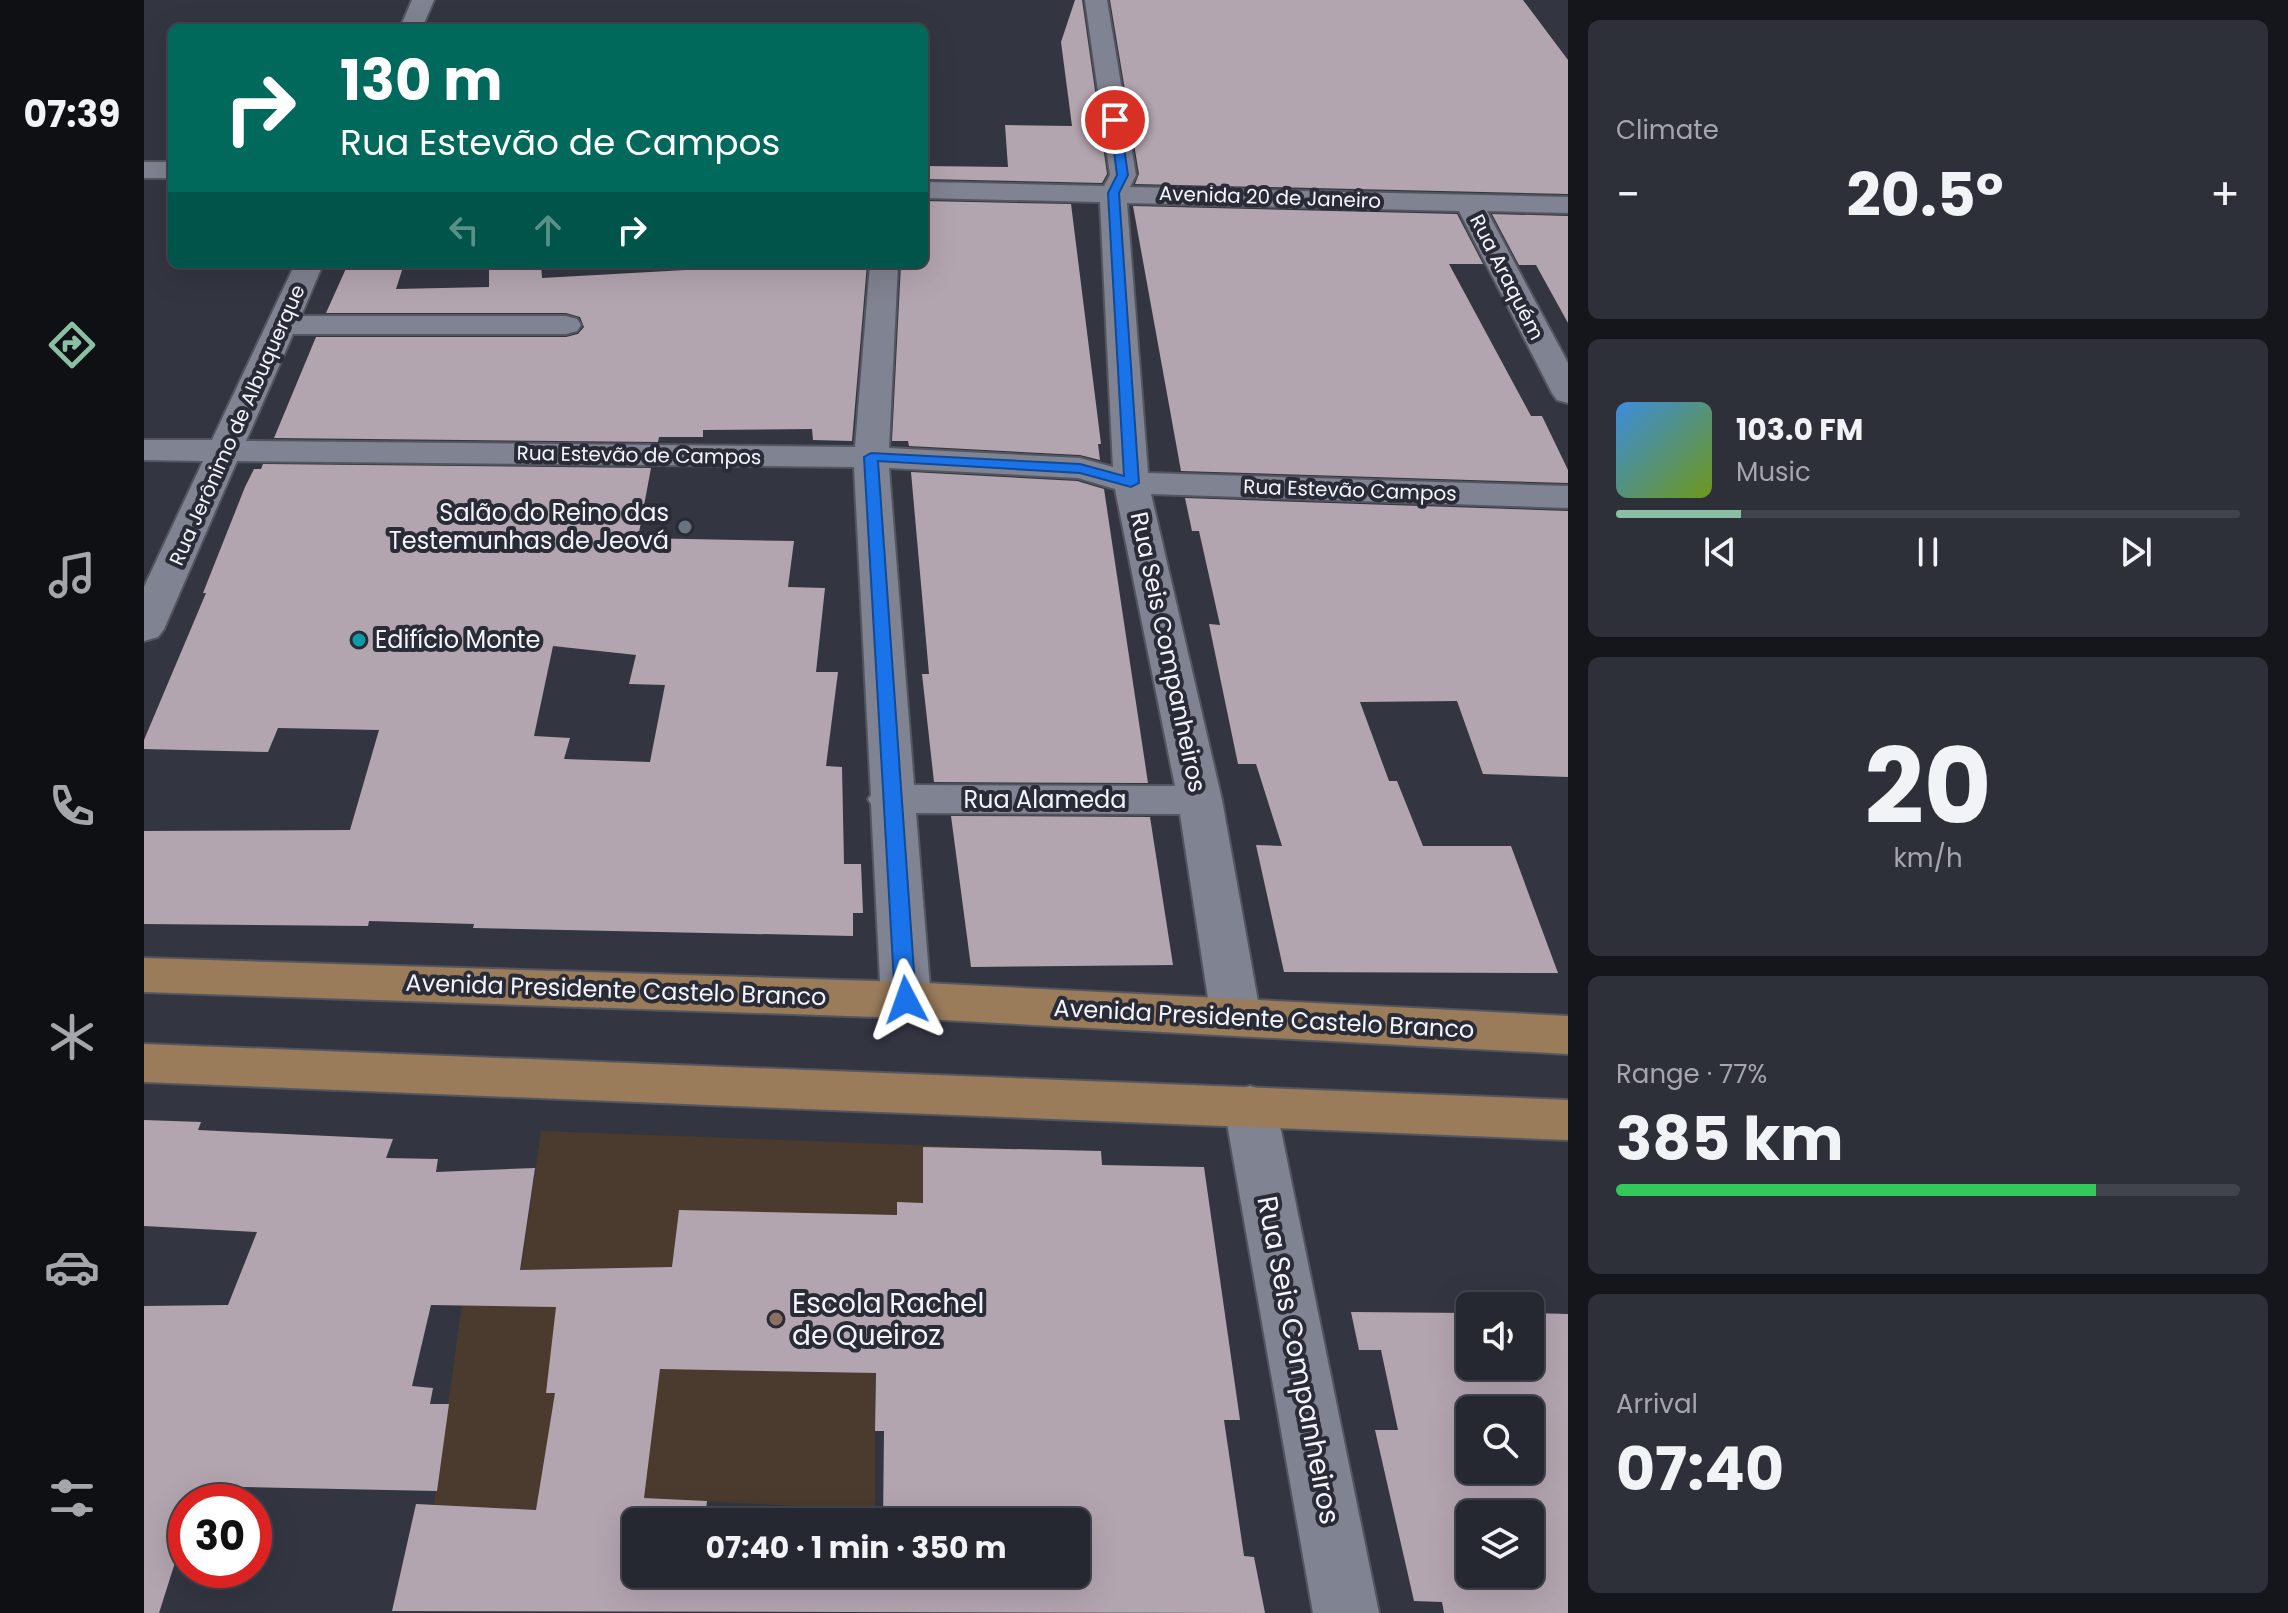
<!DOCTYPE html>
<meta charset="utf-8">
<style>
body{margin:0;font-family:Poppins,sans-serif;background:#2e3039;color:#f1f3f6;height:100vh;display:flex;flex-direction:column;font-size:30px;white-space:nowrap}
*{box-sizing:border-box;margin:0}
p{font-size:26px;color:#a4a6ab}
.icon{flex:none;width:44px;height:44px;fill:none;stroke:currentColor;stroke-width:2;stroke-linecap:round;stroke-linejoin:round}
.map{position:relative;flex:1;overflow:hidden}
.details{display:flex;flex-direction:column;gap:20px;padding:20px;background:#15161b;width:720px}
.details>*{flex:none}
.hud{position:absolute;left:24px;top:24px;width:760px;height:244px;border-radius:12px;box-shadow:0 8px 32px #0002,0 0 0 2px #42444d;background:#00695c;color:#fff;overflow:hidden}
.tools{position:absolute;left:1312px;top:1292px;display:grid;gap:16px}
.tools a{display:grid;place-items:center;width:88px;height:88px;border-radius:12px;background:#262831;box-shadow:0 8px 32px #0002,0 0 0 2px #42444d;font-size:40px}
.speed{position:absolute;left:24px;top:1484px;display:flex;gap:16px;font-size:40px;font-weight:700;text-align:center}
.speed>*{display:grid;place-content:center;width:104px;height:104px;border-radius:50%;background:#262831;box-shadow:0 8px 32px #0002,0 0 0 2px #42444d;line-height:1}
.speed .limit{border:12px solid #d22;background:#fff;color:#111}
.pin{position:absolute;display:grid;place-items:center;width:68px;height:68px;color:#fff;margin:-34px;border:4px solid #fff;border-radius:50%;box-shadow:0 2px 8px #0007}
.me{position:absolute;width:88px;margin:-44px;rotate:356deg;stroke-linejoin:round;filter:drop-shadow(0 0 6px #0008)}
.turn{display:flex;align-items:center;gap:28px;height:168px;padding:0 40px;font-size:36px}
.turn .icon{width:104px;height:104px;stroke-width:2.5}
.turn b{display:block;font-size:56px;line-height:68px}
.lanes{display:flex;align-items:center;height:76px;padding:0 40px;background:#0003;justify-content:center;gap:40px;direction:ltr}
.lanes .off{opacity:.35}
.big{font-size:60px;font-weight:700;line-height:1.1}
.details .tile{flex:1;display:flex;flex-direction:column;justify-content:center;gap:12px;min-width:0;padding:0 28px;border-radius:12px;background:#2e3039}
.details .dial{align-items:center;gap:0}
.dial b{font-size:104px;line-height:1}
.song{display:flex;align-items:center;gap:24px}
.cover{width:96px;height:96px;border-radius:12px;background:linear-gradient(135deg,hsl(210 70% 55%),hsl(80 70% 35%))}
.played{height:8px;border-radius:4px;background:linear-gradient(90deg,#8abfa5 20%,#42444d 20%)}
.keys{display:flex;justify-content:space-around;direction:ltr}
.heat{display:flex;justify-content:space-between;align-items:center;font-size:44px;direction:ltr}
.charge{height:12px;border-radius:6px;background:linear-gradient(90deg,#34c759 77%,#42444d 0)}
.trip{position:absolute;left:478px;top:1508px;width:468px;height:80px;border-radius:12px;background:#262831;box-shadow:0 8px 32px #0002,0 0 0 2px #42444d;font-weight:700;line-height:80px;text-align:center}
main{display:flex;flex:1;min-height:0}
.dock{display:flex;flex-direction:column;width:144px;justify-content:space-around;align-items:center;background:#0f1014;color:#a4a6ab}
.dock .icon{width:56px;height:56px}
.dock .current{color:#8abfa5}
.dock b{font-size:36px;color:#f1f3f6}
.map>svg:first-child{display:block}
.education{fill:#4a3b2e}
.building{fill:#b3a5af;fill-rule:evenodd}
.lines{fill:none;stroke-linecap:round;stroke-linejoin:round}
.minor-casing{stroke:#53555f;stroke-width:4}
.major-casing{stroke:#53555f;stroke-width:4}
.minor{fill:#808391;fill-rule:evenodd}
.major{fill:#9a7c5b;fill-rule:evenodd}
.route{fill:#1a73e8;stroke:#114b97;stroke-width:2}
.worship-dot{fill:#6b7280;stroke:#292c37;stroke-width:3}
.culture-dot{fill:#0f9aa8;stroke:#292c37;stroke-width:3}
.education-dot{fill:#8d6e63;stroke:#292c37;stroke-width:3}
.labels{text-anchor:middle;stroke-width:8;stroke-linejoin:round;paint-order:stroke}
.far-street-label{font-size:20px;fill:#f3f4fc;stroke:#292c37}
.poi-label{font-size:24px;fill:#f3f4fc;stroke:#292c37;text-anchor:end}
.street-label{font-size:24px;fill:#f3f4fc;stroke:#292c37}
.near-poi-label{font-size:28px;fill:#f3f4fc;stroke:#292c37;text-anchor:start}
.near-street-label{font-size:28px;fill:#f3f4fc;stroke:#292c37}
</style>
<main>
<nav class="dock">
<b>07:39</b>
<svg class="icon current" aria-label="directions" viewBox="0 0 24 24"><path d="M12 3l9 9-9 9-9-9zM9 14v-3h6M13 9l2 2-2 2"/></svg>
<svg class="icon" aria-label="music" viewBox="0 0 24 24"><path d="M9 18V5l10-2v13"/><circle cx="6" cy="18" r="3"/><circle cx="16" cy="16" r="3"/></svg>
<svg class="icon" aria-label="phone" viewBox="0 0 24 24"><path d="M5 4h4l2 5-3 2q2 4 5 5l2-3 5 2v4C11 20 4 13 5 4z"/></svg>
<svg class="icon" aria-label="climate" viewBox="0 0 24 24"><path d="M12 3v18M4 7l16 10M4 17L20 7"/></svg>
<svg class="icon" aria-label="car" viewBox="0 0 24 24"><path d="M5 17H2v-5l4-1 3-4h7l3 4 3 1v5h-3M9 17h6M6 11h13"/><circle cx="7" cy="17" r="2"/><circle cx="17" cy="17" r="2"/></svg>
<svg class="icon" aria-label="filters" viewBox="0 0 24 24"><path d="M4 7h16M4 17h16"/><circle cx="9" cy="7" r="2"/><circle cx="15" cy="17" r="2"/></svg>
</nav>
<div class="map">
<svg width="1424" height="1613" viewBox="0 0 1424 1613">
<rect width="100%" height="100%" fill="#333641"/>
<path class="education" d="M397,1131L930,1151L731,1337V1510L501,1498L498,1514L290,1506L318,1304H372Z"/>
<path class="building" d="M931,0H938L963,174L958,183L780,179V166L864,167L861,125L928,126L917,42Z
M966,0H1379L1424,60V194L991,184L995,174Z
M780,201L927,204L957,444H954L956,460L936,455L765,446L764,441H748L757,264H780Z
M989,206L1313,214L1339,264H1305L1387,416H1398L1424,470V483L1037,471Z
M1348,214L1424,216V323L1392,265H1375Z
M204,264H260L252,289L345,287V266L397,264L398,278L542,270L541,264H723L708,441L669,440L668,429L559,430V437H515L514,442L130,438L172,337H422L434,334L440,327L436,317L422,313H182Z
M119,464L507,468L494,538L650,541L644,587L681,588L672,672H694L682,766L698,767L700,864H717L719,913H709V936L329,928L330,924L225,921L224,926L0,924V831L206,830L235,730L134,728L124,752L0,749V740L62,593H59L101,487L110,469H117ZM409,646L492,655L485,684L521,685L506,762L420,759L426,738L390,736Z
M767,472L933,481L960,489L1004,783L790,782L778,674H785Z
M1041,498L1424,511V777L1339,774L1313,701L1216,702L1245,781H1253L1279,846H1367L1414,973L1140,972L1112,845L1138,846L1112,764H1094L1065,624L1076,625L1055,531H1048Z
M807,816L1006,817L1029,965L827,967Z
M0,1120L57,1122L54,1130L249,1139L242,1158L294,1159L292,1172L391,1168L376,1270L528,1267L535,1210L753,1215V1202L779,1203V1147L957,1151L958,1165L1060,1167L1096,1420H1080L1100,1556L1110,1557L1121,1613L248,1611L272,1504L392,1510L411,1393H402L412,1307L287,1305L268,1386L289,1388L286,1404H305L293,1491L55,1486L50,1502H42V1528L15,1613H0V1306L84,1305L113,1232L0,1226ZM516,1369L732,1373L731,1431H740L739,1522H932V1574H492V1522H561L563,1501L500,1498Z
M1207,1312L1326,1313V1366H1386V1313L1424,1314V1613H1300L1298,1602L1270,1601L1231,1430H1254L1237,1350H1215ZM1326,1410H1386V1470H1326ZM1326,1514H1386V1574H1326Z"/>
<g class="lines">
<g class="minor-casing">
<path id="minor" d="M268,0H290L278,28H256Z
M941,0H963L992,175L986,187L1424,197V213L1343,211L1424,363V403L1413,400L1408,393L1315,211L983,203L1004,473L1424,486V508L1007,494L1078,800L1117,1018L1110,1031L1092,1036L1074,1031L1067,1018L1036,814L772,813L787,1000L779,1013L762,1018L745,1013L737,1000L727,804L724,799L727,795L710,467L93,461L20,629L14,637L0,641V587L59,461L0,460V440H68L151,264H179L157,316H422L433,319L437,325L433,331L422,334H149L102,441L711,447L726,264H754L745,448L936,458L969,467L956,202L780,198V182L960,186L966,175ZM745,468L934,478L971,489L1031,786L770,785Z
M0,162H28V178H0Z
M1106,1086L1125,1092L1132,1106L1235,1613H1169L1080,1106L1087,1092Z"/>
</g>
<g class="major-casing">
<path id="major" d="M0,958L762,982L1424,1016V1054L762,1018L0,992Z
M0,1044L1424,1100V1140L0,1082Z"/>
</g>
<use href="#minor" class="minor"/>
<use href="#major" class="major"/>
</g>
<path class="route" d="M971,117L976,120L984,175L975,193L995,483L987,487L936,473L734,461L772,1000L762,1007L751,1000L720,457L727,453L936,464L980,476L964,193L973,175L966,120Z"/>
<circle class="worship-dot" cx="541" cy="527" r="8"/>
<circle class="culture-dot" cx="215" cy="640" r="8"/>
<circle class="education-dot" cx="632" cy="1319" r="8"/>
<g class="labels">
<g class="far-street-label">
<text transform="translate(1126 197) rotate(2)" y="7">Avenida 20 de Janeiro</text>
<text transform="translate(1363 277) rotate(63)" y="7">Rua Araquém</text>
<text transform="translate(93 425) rotate(-66)" y="7">Rua Jerônimo de Albuquerque</text>
<text transform="translate(495 455) rotate(1)" y="7">Rua Estevão de Campos</text>
<text transform="translate(1206 490) rotate(2)" y="7">Rua Estevão Campos</text>
</g>
<g class="poi-label">
<text x="525" y="521">Salão do Reino das<tspan x="525" dy="28">Testemunhas de Jeová</tspan></text>
<text x="231" y="648" text-anchor="start">Edifício Monte</text>
</g>
<g class="street-label">
<text transform="translate(1024 652) rotate(78)" y="8">Rua Seis Companheiros</text>
<text x="901" y="808">Rua Alameda</text>
<text transform="translate(472 990) rotate(2)" y="8">Avenida Presidente Castelo Branco</text>
<text transform="translate(1120 1019) rotate(3)" y="8">Avenida Presidente Castelo Branco</text>
</g>
<g class="near-poi-label">
<text x="648" y="1313">Escola Rachel<tspan x="648" dy="32">de Queiroz</tspan></text>
</g>
<g class="near-street-label">
<text transform="translate(1155 1360) rotate(79)" y="10">Rua Seis Companheiros</text>
</g>
</g>
</svg>
<div class="tools">
<a><svg class="icon" aria-label="sound" viewBox="0 0 24 24"><path d="M4 9h4l5-4v14l-5-4H4zM17 9q2 3 0 6"/></svg></a>
<a><svg class="icon" aria-label="search" viewBox="0 0 24 24"><circle cx="10" cy="10" r="6"/><path d="M15 15l6 6"/></svg></a>
<a><svg class="icon" aria-label="layers" viewBox="0 0 24 24"><path d="M12 4l9 5-9 5-9-5zM3 14l9 5 9-5"/></svg></a>
</div>
<div class="speed"><div class="limit">30</div></div>
<div class="pin" style="left:971px;top:120px;background:#d93025"><svg class="icon" aria-label="arrive" viewBox="0 0 24 24"><path d="M6 21V4h12l-3 4 3 4H6"/></svg></div>
<svg class="me" style="left:762px;top:1000px" viewBox="-20 -20 40 40"><path d="M0-17L14 15 0 8-14 15z" fill="#1a73e8" stroke="#fff" stroke-width="4"/></svg>
<div class="trip">07:40 · 1 min · 350 m</div>
<div class="hud">
<div class="turn"><svg class="icon" aria-label="right" viewBox="0 0 24 24"><path d="M7 20v-9h11M14 6l5 5-5 5"/></svg><div><b>130 m</b>Rua Estevão de Campos</div></div>
<div class="lanes"><svg class="icon off" aria-label="left" viewBox="0 0 24 24"><path d="M17 20v-9H6M10 6l-5 5 5 5"/></svg><svg class="icon off" aria-label="ahead" viewBox="0 0 24 24"><path d="M12 20V5M6 11l6-6 6 6"/></svg><svg class="icon" aria-label="right" viewBox="0 0 24 24"><path d="M7 20v-9h11M14 6l5 5-5 5"/></svg></div>
</div>
</div>
<section class="details">
<div class="tile"><p>Climate</p>
<div class="heat"><a>−</a><b class="big">20.5°</b><a>+</a></div>
</div>
<div class="tile">
<div class="song"><i class="cover"></i><div><b>103.0 FM</b><p>Music</p></div></div>
<div class="played"></div>
<div class="keys"><svg class="icon" aria-label="previous" viewBox="0 0 24 24"><path d="M18 5L8 12l10 7zM5 5v14"/></svg><svg class="icon" aria-label="pause" viewBox="0 0 24 24"><path d="M8 5v14M16 5v14"/></svg><svg class="icon" aria-label="next" viewBox="0 0 24 24"><path d="M6 5l10 7-10 7zM19 5v14"/></svg></div>
</div>
<div class="tile dial"><b>20</b><p>km/h</p></div>
<div class="tile"><p>Range · 77%</p><b class="big">385 km</b><div class="charge"></div></div>
<div class="tile"><p>Arrival</p><b class="big">07:40</b></div>
</section>
</main>
